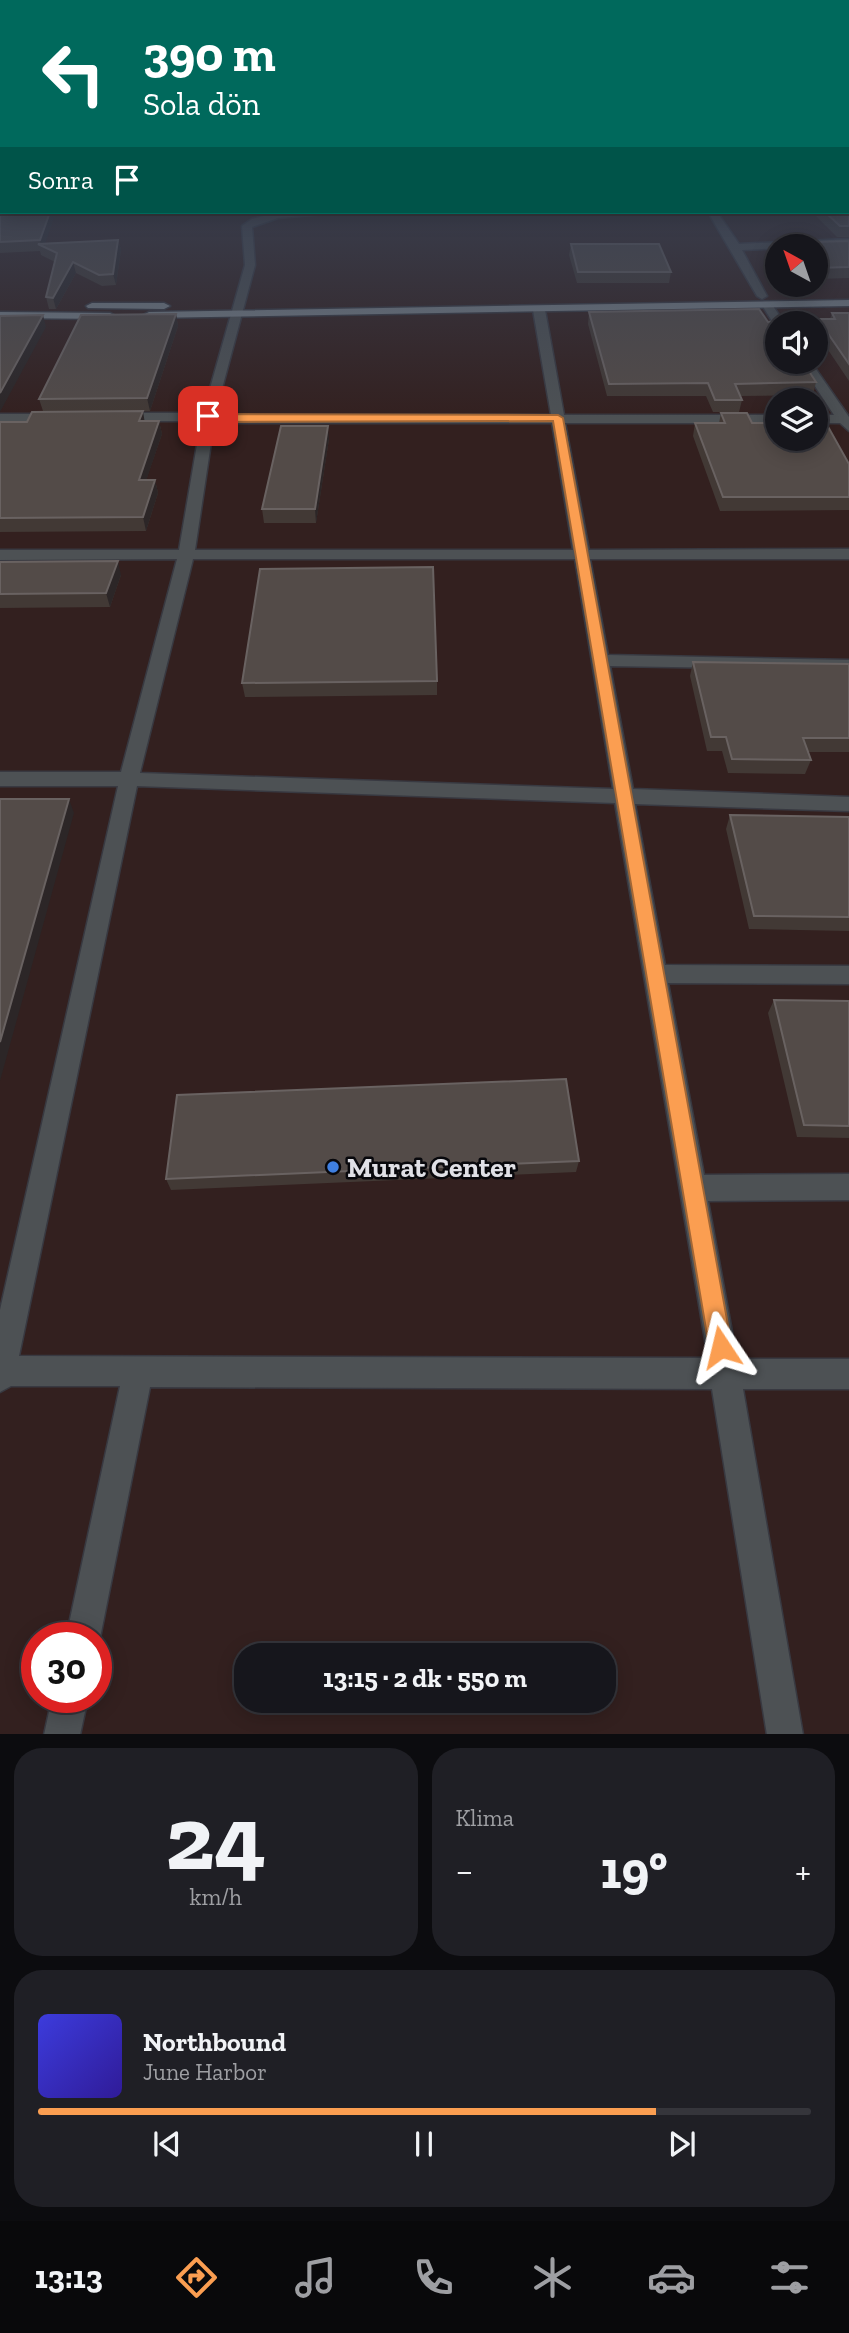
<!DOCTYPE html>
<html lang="tr">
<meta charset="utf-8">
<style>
body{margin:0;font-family:"Zilla Slab",serif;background:#1f1f25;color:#f1f3f6;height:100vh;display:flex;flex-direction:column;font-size:26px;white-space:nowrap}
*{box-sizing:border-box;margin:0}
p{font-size:23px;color:#9e9fa3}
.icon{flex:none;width:38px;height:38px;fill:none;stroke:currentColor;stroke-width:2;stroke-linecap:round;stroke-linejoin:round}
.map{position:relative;height:1734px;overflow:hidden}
.sheet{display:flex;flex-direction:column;gap:14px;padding:14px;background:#0c0c0f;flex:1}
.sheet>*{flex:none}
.top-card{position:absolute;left:0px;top:0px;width:850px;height:214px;box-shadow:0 4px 18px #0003,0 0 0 2px #35353b;background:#00695c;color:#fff;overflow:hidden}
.needle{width:46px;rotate:320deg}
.controls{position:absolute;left:765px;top:234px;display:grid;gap:14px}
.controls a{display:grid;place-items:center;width:63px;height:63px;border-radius:50%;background:#16161c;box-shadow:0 4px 18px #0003,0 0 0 2px #35353b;font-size:35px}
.speed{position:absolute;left:21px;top:1622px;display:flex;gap:14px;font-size:35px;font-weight:700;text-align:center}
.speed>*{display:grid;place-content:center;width:91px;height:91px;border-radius:50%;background:#16161c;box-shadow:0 4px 18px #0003,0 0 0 2px #35353b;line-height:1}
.speed .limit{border:10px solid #d22;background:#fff;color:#111}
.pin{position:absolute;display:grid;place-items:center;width:60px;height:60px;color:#fff;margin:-30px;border-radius:14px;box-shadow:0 4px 10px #0006}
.me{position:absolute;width:77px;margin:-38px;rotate:350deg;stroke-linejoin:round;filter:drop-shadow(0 0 5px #0008)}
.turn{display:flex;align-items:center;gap:24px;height:147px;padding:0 28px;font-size:32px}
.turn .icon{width:91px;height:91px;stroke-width:2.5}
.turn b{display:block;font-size:49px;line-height:60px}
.then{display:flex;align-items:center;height:66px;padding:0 28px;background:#0003;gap:14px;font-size:26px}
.big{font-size:52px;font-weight:700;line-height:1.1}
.sheet .widget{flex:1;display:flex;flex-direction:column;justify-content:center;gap:10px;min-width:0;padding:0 24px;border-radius:28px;background:#1f1f25}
.sheet .dial{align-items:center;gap:0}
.dial b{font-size:91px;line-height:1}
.song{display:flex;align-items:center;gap:21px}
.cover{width:84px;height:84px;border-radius:10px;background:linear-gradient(135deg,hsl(240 70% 55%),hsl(250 70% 35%))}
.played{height:7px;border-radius:4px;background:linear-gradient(90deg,#fb9e51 80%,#35353b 80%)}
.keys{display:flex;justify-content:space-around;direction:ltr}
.heat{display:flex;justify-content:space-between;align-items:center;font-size:38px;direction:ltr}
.sheet .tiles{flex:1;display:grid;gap:14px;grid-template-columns:1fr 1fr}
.widget:last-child{grid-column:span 2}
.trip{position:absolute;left:234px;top:1643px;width:382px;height:70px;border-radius:28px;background:#16161c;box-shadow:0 4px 18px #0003,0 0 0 2px #35353b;font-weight:700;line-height:70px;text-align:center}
.tabs{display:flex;height:112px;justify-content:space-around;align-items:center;background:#09090b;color:#9e9fa3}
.tabs .icon{width:49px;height:49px}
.tabs .active{color:#fb9e51}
.tabs b{font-size:32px;color:#f1f3f6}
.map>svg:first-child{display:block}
.industrial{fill:#33201f;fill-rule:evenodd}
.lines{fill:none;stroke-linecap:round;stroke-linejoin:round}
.minor-casing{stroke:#383941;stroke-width:3}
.major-casing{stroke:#383941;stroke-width:3}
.minor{fill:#4d5154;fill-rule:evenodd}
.major{fill:#7a8289;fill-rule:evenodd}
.wall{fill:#423935}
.shaded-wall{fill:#2c2627}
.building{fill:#534b48;stroke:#696261;stroke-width:2}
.route{fill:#fb9e51;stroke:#a36735;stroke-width:2}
.shop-dot{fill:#3f7fe0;stroke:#08080c;stroke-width:2.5}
.labels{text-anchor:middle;stroke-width:5;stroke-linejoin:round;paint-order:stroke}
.near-poi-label{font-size:28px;font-weight:bold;fill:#e0e0e6;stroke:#08080c;text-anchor:start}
</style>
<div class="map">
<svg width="849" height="1735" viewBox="0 0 849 1735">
<rect width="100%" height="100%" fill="#1d1e26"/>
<path class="industrial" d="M0,177L2,212H849V177V1734L0,1735ZM777,247H816V285H777ZM777,324H816V362H777ZM777,401H816V439H777ZM37,1638H96V1698H37ZM247,1656H604V1701H247Z"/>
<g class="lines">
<g class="minor-casing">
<path id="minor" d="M278,212H346L278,218L252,227L255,265L215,415H551L533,310L539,307L545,310L564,415H777V423H565L589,550L849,549V559H590L608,655L849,660V670L610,666L633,789L849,797V811L635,804L665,965L849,966V984L668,983L704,1175L849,1174V1200L708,1201L737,1359H849V1389H743L803,1735H767L712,1389L150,1387L100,1638L96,1648V1638H66L120,1386H11L0,1392V1310L118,786H0V772H121L177,559L0,560V550H179L201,421H118L112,417L118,413H203L245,265L242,226L252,219ZM214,423H552L573,550H195ZM193,559H575L613,789L140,773ZM137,786L615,803L708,1358L19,1356Z
M708,212H717L739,244L849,239V245L742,250L767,296L762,299L757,296Z
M763,303H771L785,324L775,326L762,305Z
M799,362H811L849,417V431L840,423H816V415H834Z
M0,414H57L64,418L57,422H0Z
M52,1698H88L80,1735H44Z"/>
</g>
<g class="major-casing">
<path id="major" d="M849,300V306L149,318L143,315L149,312Z
M92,303H164L170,306L164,309L88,308L86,306Z
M0,312L110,313L116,316L110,319L0,318Z"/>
</g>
<use href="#minor" class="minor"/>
<use href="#major" class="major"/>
</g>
<path class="wall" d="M0,177L45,243L118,240L121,250L116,285L102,286L76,273L56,309H49L46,297L55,262L41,255L40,251L0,253Z
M849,177V237H837L812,212H849Z
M849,241V278L816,279V247H780L781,243Z
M571,244L671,272L669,283H577L569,255Z
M589,312L768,322L816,382L813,395L740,396L742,400L739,412H713L706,396H607L588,324Z
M832,313H849V381L816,332L818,319H830Z
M176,314L178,326L150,411H43L39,399Z
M721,413L752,423L849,464V510L720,511L693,436L695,423H719Z
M159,421L162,434L146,480H155L158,493L146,531L0,532V422Z
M329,439L316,523H264L262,509Z
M0,562L121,575L110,607L0,608Z
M693,662L849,664V752H808L811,760L805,774L728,773L722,751H707L690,676Z
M437,681V695L245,697L242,683Z
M730,815L849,817V931L749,929L726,829Z
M774,1000L849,1001V1138L797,1137L768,1013Z
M579,1161L576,1172L171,1190L166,1179Z"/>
<path class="shaded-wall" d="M50,212H56L44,247L41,245L40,240Z
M118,240L121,250L116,285L113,274Z
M73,262L76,273L56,309L53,298Z
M176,314L178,326L150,411L147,398Z
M43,315L46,327L0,412V393Z
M143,411L145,424L139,421Z
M159,421L162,434L142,493L139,480Z
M328,426L329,439L316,523L315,509Z
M155,480L158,493L146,531L143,517Z
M118,561L121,575L110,607L106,593Z
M69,799L74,813L0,1081V1042Z"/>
<path class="building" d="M0,177H2V212H50L40,240L0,242Z
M849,177V226H840L825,212H849Z
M118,240L113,274L99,275L73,262L53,298L46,297L57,253L38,244Z
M849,241V267L816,268V247H783L781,243Z
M571,244H659L671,272H578Z
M759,309L768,322L776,321L778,324L777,362H803L816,382L735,384L742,400H715L708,383L609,384L589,312Z
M832,313H849V364L818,319H835Z
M176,314L147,398L39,399L81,315Z
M43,315L0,393V316Z
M143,411L139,421H159L139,480H155L143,517L0,518V422H27L32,412Z
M721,413H747L752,423H777V439H816V423H826L849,464V497H723L695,423H725Z
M281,426H328L315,509H262Z
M118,561L106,593L0,594V562Z
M433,567L437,681L242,683L260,569Z
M693,662L849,664V738H803L811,760L732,759L726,737H711Z
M0,799H69L0,1042Z
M730,815L849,817V917L754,916Z
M774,1000L849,1001V1126L804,1125Z
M566,1079L579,1161L166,1179L177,1095Z"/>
<linearGradient id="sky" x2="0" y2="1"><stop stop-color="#101015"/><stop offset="0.42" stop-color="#3a4152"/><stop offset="1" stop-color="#3a4152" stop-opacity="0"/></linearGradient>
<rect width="849" height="420" fill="url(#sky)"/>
<path class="route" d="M205,414L558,415L563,418L732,1347L729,1355L721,1358L713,1355L709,1347L553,421L208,422L203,419Z"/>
<circle class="shop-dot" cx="333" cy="1167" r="7"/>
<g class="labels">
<g class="near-poi-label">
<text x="347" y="1177">Murat Center</text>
</g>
</g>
</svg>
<div class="controls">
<a><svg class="needle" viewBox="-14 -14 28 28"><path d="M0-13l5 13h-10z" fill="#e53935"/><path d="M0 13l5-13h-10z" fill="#9e9fa3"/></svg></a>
<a><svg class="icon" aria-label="sound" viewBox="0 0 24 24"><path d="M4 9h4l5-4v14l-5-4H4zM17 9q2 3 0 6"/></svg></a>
<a><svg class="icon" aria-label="layers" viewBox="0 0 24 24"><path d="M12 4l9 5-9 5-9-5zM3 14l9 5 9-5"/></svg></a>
</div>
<div class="speed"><div class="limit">30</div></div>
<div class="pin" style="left:208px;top:416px;background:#d93025"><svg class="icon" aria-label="arrive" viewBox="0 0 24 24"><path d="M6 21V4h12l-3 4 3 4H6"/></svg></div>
<svg class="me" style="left:721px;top:1347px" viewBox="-20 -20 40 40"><path d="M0-17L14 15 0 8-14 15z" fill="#fb9e51" stroke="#fff" stroke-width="4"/></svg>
<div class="trip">13:15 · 2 dk · 550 m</div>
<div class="top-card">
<div class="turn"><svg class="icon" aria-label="left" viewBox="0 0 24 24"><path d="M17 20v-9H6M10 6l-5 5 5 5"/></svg><div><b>390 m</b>Sola dön</div></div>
<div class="then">Sonra<svg class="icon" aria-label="arrive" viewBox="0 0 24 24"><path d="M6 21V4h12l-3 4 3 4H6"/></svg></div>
</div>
</div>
<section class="sheet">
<div class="tiles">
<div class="widget dial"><b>24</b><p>km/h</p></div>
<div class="widget"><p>Klima</p>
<div class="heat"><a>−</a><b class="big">19°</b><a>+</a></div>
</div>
<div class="widget">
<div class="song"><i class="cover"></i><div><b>Northbound</b><p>June Harbor</p></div></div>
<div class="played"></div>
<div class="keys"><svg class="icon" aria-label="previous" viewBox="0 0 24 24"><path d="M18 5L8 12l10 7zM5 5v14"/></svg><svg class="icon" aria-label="pause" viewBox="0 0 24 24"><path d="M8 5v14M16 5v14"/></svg><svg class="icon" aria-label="next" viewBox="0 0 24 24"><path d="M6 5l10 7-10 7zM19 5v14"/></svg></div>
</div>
</div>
</section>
<nav class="tabs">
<b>13:13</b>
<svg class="icon active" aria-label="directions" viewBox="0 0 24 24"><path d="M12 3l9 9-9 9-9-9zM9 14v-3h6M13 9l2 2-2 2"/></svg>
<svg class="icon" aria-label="music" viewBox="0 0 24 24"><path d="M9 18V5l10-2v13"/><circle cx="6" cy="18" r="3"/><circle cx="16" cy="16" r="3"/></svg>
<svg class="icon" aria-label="phone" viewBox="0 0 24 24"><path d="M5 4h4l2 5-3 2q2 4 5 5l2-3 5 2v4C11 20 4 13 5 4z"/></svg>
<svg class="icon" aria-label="climate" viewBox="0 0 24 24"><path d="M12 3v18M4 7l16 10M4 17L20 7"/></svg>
<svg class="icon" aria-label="car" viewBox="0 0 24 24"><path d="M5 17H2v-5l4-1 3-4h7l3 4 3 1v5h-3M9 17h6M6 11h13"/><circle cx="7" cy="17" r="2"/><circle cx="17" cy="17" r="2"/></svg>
<svg class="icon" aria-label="filters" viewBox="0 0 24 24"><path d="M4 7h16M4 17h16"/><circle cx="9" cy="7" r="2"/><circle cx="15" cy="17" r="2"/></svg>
</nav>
